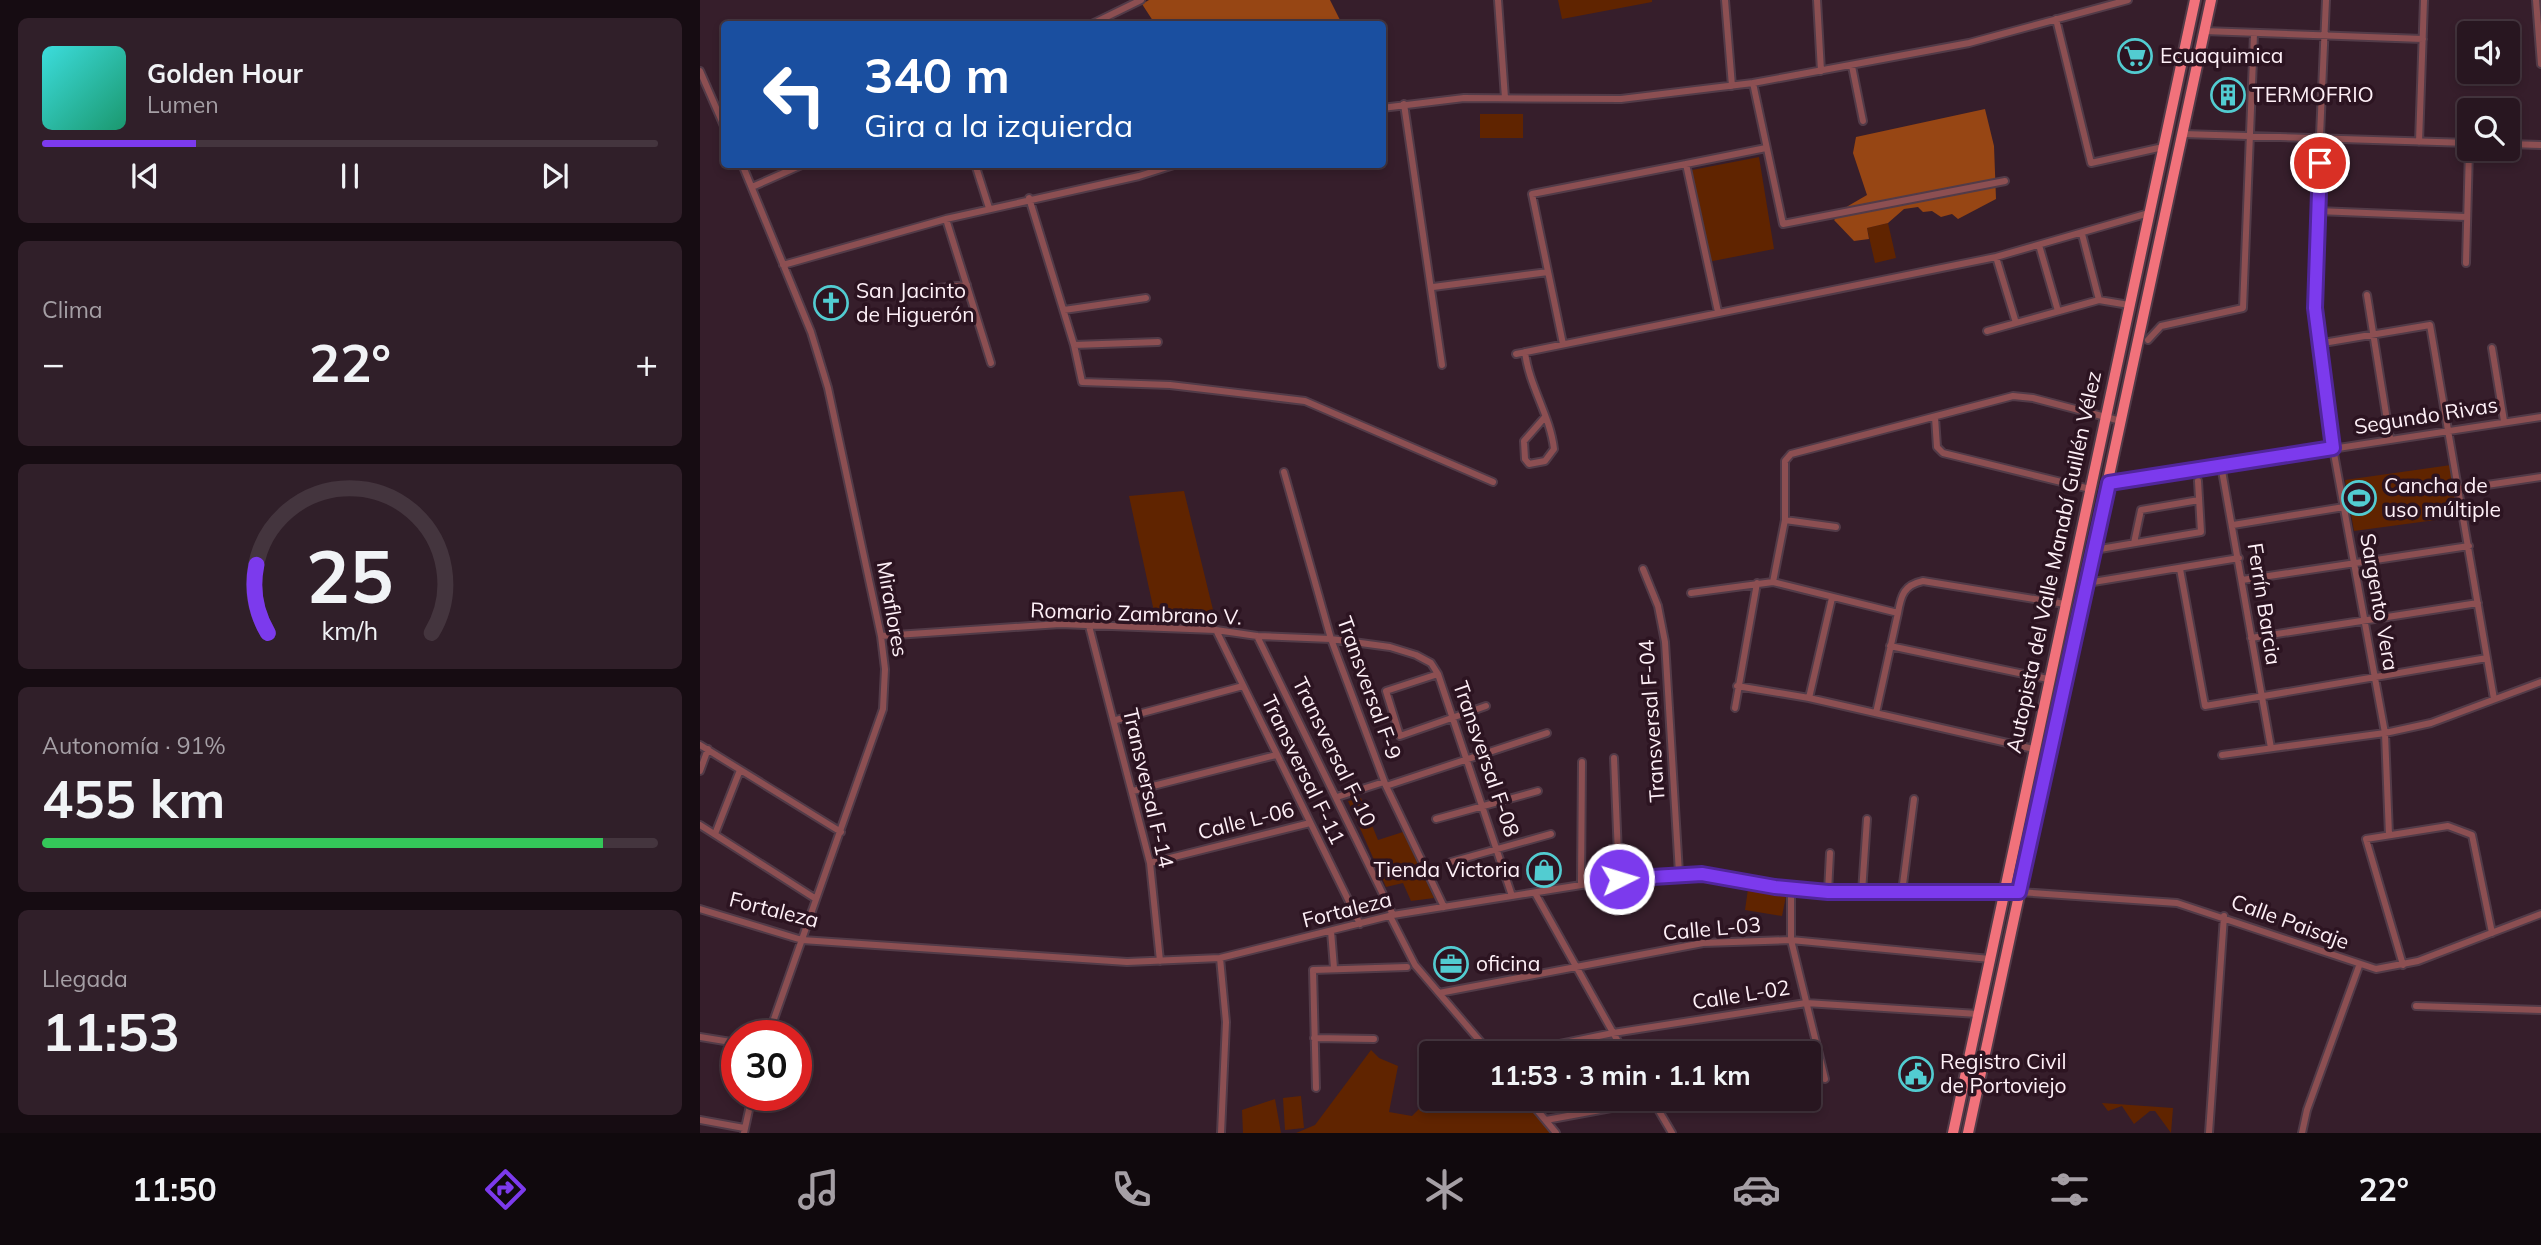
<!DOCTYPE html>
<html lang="es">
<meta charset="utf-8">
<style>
body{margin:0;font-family:Mulish,sans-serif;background:#301f29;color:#f1f3f6;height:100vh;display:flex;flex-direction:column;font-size:26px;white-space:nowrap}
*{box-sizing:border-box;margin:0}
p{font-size:23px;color:#a59fa5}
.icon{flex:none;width:38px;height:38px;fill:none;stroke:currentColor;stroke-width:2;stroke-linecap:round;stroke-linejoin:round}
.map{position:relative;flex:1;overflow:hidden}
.panel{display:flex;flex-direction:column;gap:18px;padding:18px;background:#160c12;width:700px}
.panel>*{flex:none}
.top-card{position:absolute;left:21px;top:21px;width:665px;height:147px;border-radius:7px;box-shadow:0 4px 10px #0003,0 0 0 2px #44353e;background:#1a4fa0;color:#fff;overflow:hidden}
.fabs{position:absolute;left:1757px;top:21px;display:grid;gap:14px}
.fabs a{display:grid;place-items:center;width:63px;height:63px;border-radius:7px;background:#281620;box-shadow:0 4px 10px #0003,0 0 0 2px #44353e;font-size:35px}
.speed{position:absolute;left:21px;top:1020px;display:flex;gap:14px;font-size:35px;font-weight:700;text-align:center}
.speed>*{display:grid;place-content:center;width:91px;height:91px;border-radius:50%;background:#281620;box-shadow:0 4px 10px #0003,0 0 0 2px #44353e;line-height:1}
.speed .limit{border:10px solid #d22;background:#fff;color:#111}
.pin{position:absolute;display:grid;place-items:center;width:60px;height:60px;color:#fff;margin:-30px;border:4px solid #fff;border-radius:50%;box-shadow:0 2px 7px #0007}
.me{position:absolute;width:77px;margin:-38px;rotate:85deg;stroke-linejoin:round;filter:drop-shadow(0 0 5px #0008)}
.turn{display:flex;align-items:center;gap:24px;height:147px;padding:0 28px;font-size:32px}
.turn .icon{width:91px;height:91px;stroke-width:2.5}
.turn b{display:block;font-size:49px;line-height:60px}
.big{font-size:52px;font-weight:700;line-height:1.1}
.panel .widget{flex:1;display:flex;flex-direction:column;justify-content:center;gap:10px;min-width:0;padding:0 24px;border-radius:10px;background:#301f29}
.panel .dial{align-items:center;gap:0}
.dial svg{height:182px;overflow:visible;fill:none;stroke:#44353e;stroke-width:7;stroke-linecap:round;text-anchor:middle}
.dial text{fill:#f1f3f6;stroke:none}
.song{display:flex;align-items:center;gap:21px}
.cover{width:84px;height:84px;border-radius:10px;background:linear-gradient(135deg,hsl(180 70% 55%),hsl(160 70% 35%))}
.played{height:7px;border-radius:4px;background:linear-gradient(90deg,#7c3aed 25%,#44353e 25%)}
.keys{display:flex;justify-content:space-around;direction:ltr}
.heat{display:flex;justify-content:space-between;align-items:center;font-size:38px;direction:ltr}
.charge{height:10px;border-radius:5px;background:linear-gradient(90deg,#34c759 91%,#44353e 0)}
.trip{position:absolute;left:719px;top:1041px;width:402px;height:70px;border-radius:7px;background:#281620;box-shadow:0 4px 10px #0003,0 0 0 2px #44353e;font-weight:700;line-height:70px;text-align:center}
.dock{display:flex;height:112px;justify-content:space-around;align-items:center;background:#10090d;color:#a59fa5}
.dock .icon{width:49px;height:49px}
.dock .on{color:#7c3aed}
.dock b{font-size:32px;color:#f1f3f6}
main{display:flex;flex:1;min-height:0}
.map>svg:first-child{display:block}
.green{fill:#602400}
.forest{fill:#974614}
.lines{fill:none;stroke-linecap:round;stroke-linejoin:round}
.street-casing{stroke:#523b48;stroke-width:10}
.primary-casing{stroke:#523b48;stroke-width:14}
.street{stroke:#8c4f52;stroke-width:6}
.primary{stroke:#f1727b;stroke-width:10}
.route-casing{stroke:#51269a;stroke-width:18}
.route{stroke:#7c3aed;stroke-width:12}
.labels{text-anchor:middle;stroke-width:7;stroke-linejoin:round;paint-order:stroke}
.poi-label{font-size:21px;fill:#fef0f7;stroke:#2c1421;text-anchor:start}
.street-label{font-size:21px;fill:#fef0f7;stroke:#2c1421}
</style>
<main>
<section class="panel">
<div class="widget">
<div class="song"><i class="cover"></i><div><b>Golden Hour</b><p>Lumen</p></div></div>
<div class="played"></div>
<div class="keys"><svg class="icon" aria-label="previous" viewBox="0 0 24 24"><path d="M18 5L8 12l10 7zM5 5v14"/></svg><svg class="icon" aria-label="pause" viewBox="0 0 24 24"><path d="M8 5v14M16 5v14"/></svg><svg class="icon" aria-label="next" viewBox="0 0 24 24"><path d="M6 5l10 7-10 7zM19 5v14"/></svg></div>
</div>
<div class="widget"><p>Clima</p>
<div class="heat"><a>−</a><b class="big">22°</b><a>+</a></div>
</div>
<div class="widget dial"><svg viewBox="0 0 100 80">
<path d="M14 69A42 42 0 1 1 86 69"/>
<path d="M14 69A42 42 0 0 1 9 39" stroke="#7c3aed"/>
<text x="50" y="56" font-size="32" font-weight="700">25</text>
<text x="50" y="72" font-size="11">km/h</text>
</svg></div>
<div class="widget"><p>Autonomía · 91%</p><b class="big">455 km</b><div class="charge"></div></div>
<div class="widget"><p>Llegada</p><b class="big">11:53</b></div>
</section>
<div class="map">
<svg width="1841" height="1133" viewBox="0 0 1841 1133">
<rect width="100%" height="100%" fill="#361e2b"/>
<path class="green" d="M858,0H952V2L862,19Z
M780,114H823V138H780Z
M1059,157L1074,249L1008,262L992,170Z
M1188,223L1196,258L1175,263L1167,228Z
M1751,465L1758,517L1654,531L1645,480Z
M484,491L515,618L455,616L429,496Z
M661,798L678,840L703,832L734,898L711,901L703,883L686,887L648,801Z
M1048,889L1086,896L1082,916L1045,910Z
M671,1050L679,1058L698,1066L689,1112L712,1116L731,1097L822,1099L852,1133H596L615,1125Z
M601,1096L604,1128L585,1130L583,1098Z
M575,1099L581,1133H543L542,1110Z
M1402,1103L1473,1108L1471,1133L1455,1111H1450L1434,1124L1422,1106L1408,1111Z"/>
<path class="forest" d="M449,0H630L642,24H455L442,4Z
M1285,109L1294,146L1296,199L1258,219L1252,214L1241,217L1232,211L1223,212L1218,207L1204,209L1188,223L1167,228L1169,239L1154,241L1134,220L1148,206L1167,195L1153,153L1156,137Z"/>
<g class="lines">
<g class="street-casing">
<path id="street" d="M798,0L805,98
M1025,0L1032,86
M1117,0L1121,71
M1626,0L1615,249L1616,325L1633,448L1685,733L1689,835
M1836,0L1841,64
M1356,19L1391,163L1463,147
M392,24L441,0
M1504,31L1723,39
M1152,66L1163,121
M0,71L24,126
M1053,83L1083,224L1305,181
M704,104L742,365
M682,108L764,98L921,99L1053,83L1269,43L1428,0
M1483,134L1769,143
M1719,142L1724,0
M1808,144L1841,145
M42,164L111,332L128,388L181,636L185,669L183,709L68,1036
M275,164L289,208
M52,187L104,164
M329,198L374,345L382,382L470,385L605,401L793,482
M1617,211L1766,217
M246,219L291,363
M1382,234L1399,300
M1339,245L1358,311
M1296,257L1316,323
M1766,263L1769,149
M83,265L246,219L439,176L477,164
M733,287L848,272
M211,291L267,285
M1667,295L1690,439
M364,310L446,298
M1018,312L986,164L1066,148
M1287,331L1399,300L1429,305
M1448,340L1461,326L1543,308L1554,34
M863,344L832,194L986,164
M1617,344L1730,325L1794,699
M374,345L458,342
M1792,348L1804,421
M825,352C829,386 850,415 854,449L845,461L829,464L825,459L824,441L845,417
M816,354L1296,257L1449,213
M1235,417L1237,447L1243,453L1390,489
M1521,465L1571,748
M584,472L631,639L686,786L744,907
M1409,483L1841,417
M1760,489L1841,477
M1085,520L1136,527
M1533,525L1644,507
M1434,543L1441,510L1499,500
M1394,550L1501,532L1498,481
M943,569L958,606L965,642L979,873
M1480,569L1505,706L1787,658
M1542,580L1769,546
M1073,582L1085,520V461L1091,454L1313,396L1333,398L1421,421
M1387,583L1539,558
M991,593L1073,582L1198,613C1201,595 1204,585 1223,581L1365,604
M389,626L450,863L460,961
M516,630L660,924
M181,636L360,624L516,630L557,636L631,639L690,647L716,655L731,663L738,674L812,896
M557,636L693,915L690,916L715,965L791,1054
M1551,638L1778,603
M1190,646L1348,679
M738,674L686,691L700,736L786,706
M1037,686L1109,698L1334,749
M1109,698L1132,598
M1035,708L1057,583
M1176,713L1198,613
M416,720L543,686
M0,745L141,832
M1522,755L1685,733L1731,723L1841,682
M914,758L919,879
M0,771L8,749
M686,786L847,733
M433,791L576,755
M637,797L684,782
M736,819L838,791
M0,825L116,899
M15,834L40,770
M751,862L851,834
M450,863L610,823
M881,884L882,762
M1091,890V940L1125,1079
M1128,892L1130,853
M1162,892L1167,819
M1202,892L1214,799
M835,893L925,1054
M0,909L102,940L427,962L520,958L693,915L919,879L1002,874L1075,887L1128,892L1305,891L1477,903L1676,969L1718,961L1841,914
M631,931L634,968
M520,958L526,1022L521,1133
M1703,965L1666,839L1748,826L1772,835L1792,933
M739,993L1003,943L1091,940L1290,959
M1716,1006L1841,1010
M0,1037L37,1043
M614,1038L674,1039
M811,1054L913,1033L1106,1003L1278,1014
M616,1088L613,970L707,967
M828,1099L856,1133
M952,1099L972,1133
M0,1120L44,1128
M846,1120L960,1099
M44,1133L52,1096
M1509,1133L1524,916
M1602,1133L1607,1110L1659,966"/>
</g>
<g class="primary-casing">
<path id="primary" d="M1253,1133L1495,0
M1268,1133L1511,0"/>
</g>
<use href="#street" class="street"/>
<use href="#primary" class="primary"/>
</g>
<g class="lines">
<g class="route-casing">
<path id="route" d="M919,879L1002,874L1075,887L1128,892H1319L1409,483L1633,448L1615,308L1620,163"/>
</g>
<use href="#route" class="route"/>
</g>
<defs>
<g id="supermarket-ring" transform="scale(1.75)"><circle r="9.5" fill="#2c1421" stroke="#52ccd1" stroke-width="1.5"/><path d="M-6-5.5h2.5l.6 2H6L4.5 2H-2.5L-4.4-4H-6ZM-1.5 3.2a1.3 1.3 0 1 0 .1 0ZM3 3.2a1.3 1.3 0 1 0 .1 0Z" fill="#52ccd1"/></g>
<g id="building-ring" transform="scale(1.75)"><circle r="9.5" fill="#2c1421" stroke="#52ccd1" stroke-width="1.5"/><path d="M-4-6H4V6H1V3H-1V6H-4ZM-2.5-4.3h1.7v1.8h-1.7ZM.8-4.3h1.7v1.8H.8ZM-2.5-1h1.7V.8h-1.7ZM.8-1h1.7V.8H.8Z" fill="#52ccd1"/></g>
<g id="church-ring" transform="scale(1.75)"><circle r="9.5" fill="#2c1421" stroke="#52ccd1" stroke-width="1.5"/><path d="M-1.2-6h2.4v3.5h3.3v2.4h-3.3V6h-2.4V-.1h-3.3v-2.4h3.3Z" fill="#52ccd1"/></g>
<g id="stadium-ring" transform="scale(1.75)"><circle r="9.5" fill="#2c1421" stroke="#52ccd1" stroke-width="1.5"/><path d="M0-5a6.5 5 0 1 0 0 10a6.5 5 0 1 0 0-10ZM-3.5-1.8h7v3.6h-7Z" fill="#52ccd1"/></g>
<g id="shop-ring" transform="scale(1.75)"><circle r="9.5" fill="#2c1421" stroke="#52ccd1" stroke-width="1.5"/><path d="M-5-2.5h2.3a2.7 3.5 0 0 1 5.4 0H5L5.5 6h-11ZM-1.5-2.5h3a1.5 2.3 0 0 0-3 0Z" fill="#52ccd1"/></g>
<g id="office-ring" transform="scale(1.75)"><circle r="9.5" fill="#2c1421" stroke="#52ccd1" stroke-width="1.5"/><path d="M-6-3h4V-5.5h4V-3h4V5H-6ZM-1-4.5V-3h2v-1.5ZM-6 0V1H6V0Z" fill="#52ccd1"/></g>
<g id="civic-ring" transform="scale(1.75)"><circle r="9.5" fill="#2c1421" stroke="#52ccd1" stroke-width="1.5"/><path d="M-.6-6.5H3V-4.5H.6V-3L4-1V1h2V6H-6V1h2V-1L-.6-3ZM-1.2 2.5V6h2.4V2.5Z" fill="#52ccd1"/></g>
</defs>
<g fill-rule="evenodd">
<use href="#supermarket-ring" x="1435" y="56"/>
<use href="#building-ring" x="1528" y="95"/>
<use href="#church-ring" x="131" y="303"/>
<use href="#stadium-ring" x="1659" y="498"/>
<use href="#shop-ring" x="844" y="870"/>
<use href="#office-ring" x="751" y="964"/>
<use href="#civic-ring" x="1216" y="1074"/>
</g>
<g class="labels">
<g class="poi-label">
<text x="1460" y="63">Ecuaquimica</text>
<text x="1552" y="102">TERMOFRIO</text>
<text x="156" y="298">San Jacinto<tspan x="156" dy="24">de Higuerón</tspan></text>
<text x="1684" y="493">Cancha de<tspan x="1684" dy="24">uso múltiple</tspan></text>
<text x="820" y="877" text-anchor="end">Tienda Victoria</text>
<text x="776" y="971">oficina</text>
<text x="1240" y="1069">Registro Civil<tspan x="1240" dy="24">de Portoviejo</tspan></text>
</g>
<g class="street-label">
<text transform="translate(1726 416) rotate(-9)" y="7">Segundo Rivas</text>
<text transform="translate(1354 562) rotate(-78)" y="7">Autopista del Valle Manabí Guillén Vélez</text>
<text transform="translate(1679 602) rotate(80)" y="7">Sargento Vera</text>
<text transform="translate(1564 604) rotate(81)" y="7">Ferrín Barcia</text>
<text transform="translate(192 609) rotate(80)" y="7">Miraflores</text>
<text transform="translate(436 614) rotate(2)" y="7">Romario Zambrano V.</text>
<text transform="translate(669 688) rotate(70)" y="7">Transversal F-9</text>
<text transform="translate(952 721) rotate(-94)" y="7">Transversal F-04</text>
<text transform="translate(634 752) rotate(64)" y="7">Transversal F-10</text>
<text transform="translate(786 759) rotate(71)" y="7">Transversal F-08</text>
<text transform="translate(603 770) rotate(64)" y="7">Transversal F-11</text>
<text transform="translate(448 788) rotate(77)" y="7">Transversal F-14</text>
<text transform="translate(546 821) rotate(-14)" y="7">Calle L-06</text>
<text transform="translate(74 910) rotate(14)" y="7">Fortaleza</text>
<text transform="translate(647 910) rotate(-14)" y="7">Fortaleza</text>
<text transform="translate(1590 922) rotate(20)" y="7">Calle Paisaje</text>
<text transform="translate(1012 929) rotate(-5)" y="7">Calle L-03</text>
<text transform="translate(1041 995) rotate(-9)" y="7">Calle L-02</text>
</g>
</g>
</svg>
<div class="fabs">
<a><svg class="icon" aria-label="sound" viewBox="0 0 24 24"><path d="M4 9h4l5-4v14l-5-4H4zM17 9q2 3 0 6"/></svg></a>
<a><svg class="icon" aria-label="search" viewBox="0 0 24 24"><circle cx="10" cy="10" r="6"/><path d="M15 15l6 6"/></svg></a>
</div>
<div class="speed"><div class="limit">30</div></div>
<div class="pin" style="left:1620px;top:163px;background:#d93025"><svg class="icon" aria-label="arrive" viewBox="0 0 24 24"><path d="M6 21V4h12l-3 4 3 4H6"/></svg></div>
<svg class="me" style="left:919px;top:879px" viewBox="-20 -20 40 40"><circle r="17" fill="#7c3aed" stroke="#fff" stroke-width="3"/><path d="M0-11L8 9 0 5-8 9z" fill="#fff"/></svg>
<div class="trip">11:53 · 3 min · 1.1 km</div>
<div class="top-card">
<div class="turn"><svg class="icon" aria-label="left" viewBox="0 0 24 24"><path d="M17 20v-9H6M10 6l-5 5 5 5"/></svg><div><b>340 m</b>Gira a la izquierda</div></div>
</div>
</div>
</main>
<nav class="dock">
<b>11:50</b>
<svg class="icon on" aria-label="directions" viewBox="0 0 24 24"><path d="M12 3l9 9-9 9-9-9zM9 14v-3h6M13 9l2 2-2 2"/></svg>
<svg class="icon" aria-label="music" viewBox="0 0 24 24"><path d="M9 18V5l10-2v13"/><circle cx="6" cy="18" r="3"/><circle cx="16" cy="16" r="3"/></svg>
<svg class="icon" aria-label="phone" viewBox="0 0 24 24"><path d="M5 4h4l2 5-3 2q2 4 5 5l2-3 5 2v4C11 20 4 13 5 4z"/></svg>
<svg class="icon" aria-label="climate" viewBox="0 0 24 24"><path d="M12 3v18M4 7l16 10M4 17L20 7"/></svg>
<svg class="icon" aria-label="car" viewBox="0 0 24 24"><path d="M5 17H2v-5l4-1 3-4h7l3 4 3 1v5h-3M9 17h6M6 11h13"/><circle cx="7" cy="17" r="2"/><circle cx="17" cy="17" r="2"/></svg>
<svg class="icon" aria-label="filters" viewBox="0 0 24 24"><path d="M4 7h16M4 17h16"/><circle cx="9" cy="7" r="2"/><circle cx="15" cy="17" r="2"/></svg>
<b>22°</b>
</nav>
